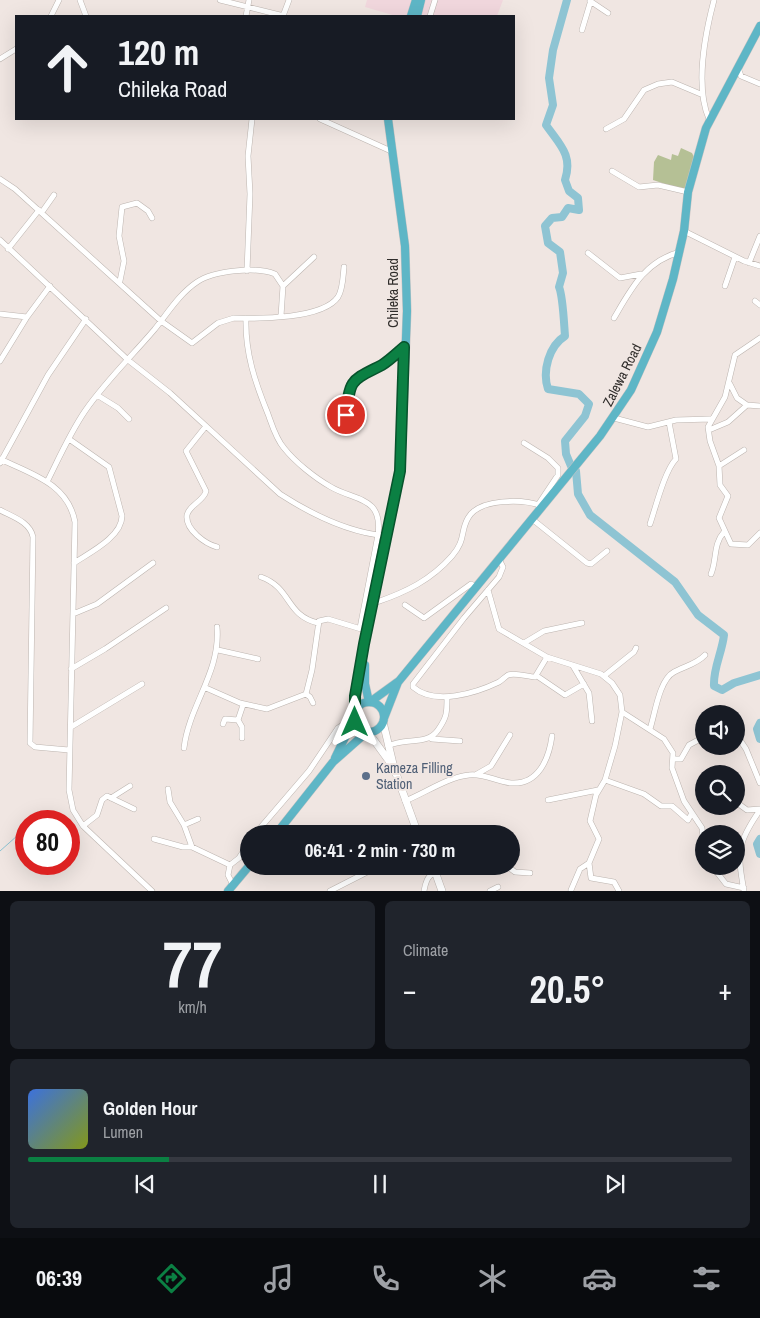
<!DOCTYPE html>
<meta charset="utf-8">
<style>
body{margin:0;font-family:"Archivo Narrow",sans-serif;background:#20242c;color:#f1f3f6;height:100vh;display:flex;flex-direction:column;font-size:19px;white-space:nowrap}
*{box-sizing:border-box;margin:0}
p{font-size:16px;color:#9ea1a6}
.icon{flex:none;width:28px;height:28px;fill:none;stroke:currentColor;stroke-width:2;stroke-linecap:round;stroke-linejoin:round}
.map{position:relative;height:891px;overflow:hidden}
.side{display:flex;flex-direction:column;gap:10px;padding:10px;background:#0d0f14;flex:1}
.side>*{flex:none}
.hud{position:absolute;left:15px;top:15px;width:500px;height:105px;border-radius:0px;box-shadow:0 5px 20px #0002;background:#171b24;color:#f1f3f6;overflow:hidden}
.fabs{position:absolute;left:695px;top:705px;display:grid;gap:10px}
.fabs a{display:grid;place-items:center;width:50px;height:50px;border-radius:50%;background:#171b24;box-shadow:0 5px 20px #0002;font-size:25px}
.speed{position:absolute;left:15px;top:810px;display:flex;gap:10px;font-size:25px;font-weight:700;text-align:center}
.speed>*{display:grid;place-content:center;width:65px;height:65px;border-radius:50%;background:#171b24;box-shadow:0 5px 20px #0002;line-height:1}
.speed .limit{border:8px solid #d22;background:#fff;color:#111}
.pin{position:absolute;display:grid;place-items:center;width:42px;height:42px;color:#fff;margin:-21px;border:2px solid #fff;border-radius:50%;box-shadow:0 1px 5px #0007}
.me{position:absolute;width:55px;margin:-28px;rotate:0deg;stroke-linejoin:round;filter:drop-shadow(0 0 4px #0008)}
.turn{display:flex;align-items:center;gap:18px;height:105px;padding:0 20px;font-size:22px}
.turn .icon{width:65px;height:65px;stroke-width:2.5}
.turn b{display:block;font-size:35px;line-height:42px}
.big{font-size:38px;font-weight:700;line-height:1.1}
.side .card{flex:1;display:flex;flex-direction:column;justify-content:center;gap:8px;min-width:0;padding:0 18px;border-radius:8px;background:#20242c}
.side .dial{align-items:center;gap:0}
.dial b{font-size:65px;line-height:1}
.song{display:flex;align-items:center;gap:15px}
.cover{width:60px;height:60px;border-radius:8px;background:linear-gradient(135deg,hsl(220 70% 55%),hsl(70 70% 35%))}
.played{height:5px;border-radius:2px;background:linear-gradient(90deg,#0b8043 20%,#363941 20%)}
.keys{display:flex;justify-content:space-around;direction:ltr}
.heat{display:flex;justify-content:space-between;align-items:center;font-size:28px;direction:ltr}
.side .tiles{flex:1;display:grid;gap:10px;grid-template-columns:1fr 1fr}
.card:last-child{grid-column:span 2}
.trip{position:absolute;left:240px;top:825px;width:280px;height:50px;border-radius:25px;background:#171b24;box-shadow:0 5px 20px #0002;font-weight:700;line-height:50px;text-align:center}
.tabs{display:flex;height:80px;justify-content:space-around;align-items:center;background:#090b0e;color:#9ea1a6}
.tabs .icon{width:35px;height:35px}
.tabs .on{color:#0b8043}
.tabs b{font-size:22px;color:#f1f3f6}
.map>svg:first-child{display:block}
.industrial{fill:#f1d7dd}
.green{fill:#b5c095}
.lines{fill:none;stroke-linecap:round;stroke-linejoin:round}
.stream{stroke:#8ec4d3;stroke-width:1}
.river{stroke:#8ec4d3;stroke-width:8}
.minor-casing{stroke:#bcb4af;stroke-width:6}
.secondary-casing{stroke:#bcb4af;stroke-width:8}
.trunk-casing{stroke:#c5c4c4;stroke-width:9}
.minor{stroke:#fff;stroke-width:5}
.secondary{stroke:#fff;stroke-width:7}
.trunk{stroke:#5eb6c6;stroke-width:8}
.route-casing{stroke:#07532c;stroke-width:12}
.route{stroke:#0b8043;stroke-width:9}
.service-dot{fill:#5c6f8a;stroke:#f0e6e2;stroke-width:2}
.labels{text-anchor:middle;stroke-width:4;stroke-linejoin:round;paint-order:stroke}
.street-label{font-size:14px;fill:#302d2b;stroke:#f0e6e2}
.service-label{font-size:14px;fill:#4e5e75;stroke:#f0e6e2;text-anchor:start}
</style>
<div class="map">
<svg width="760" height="891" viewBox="0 0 760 891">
<rect width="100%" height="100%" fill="#f0e6e2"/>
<path class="industrial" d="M367,0H503L497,16H396L365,7Z"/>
<path class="green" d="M681,148L692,153L694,157L686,187L683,190L653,180L654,162L658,155L671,160L672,154L678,156Z"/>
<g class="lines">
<path class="stream" d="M32,821L37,812
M0,851L26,828"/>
<path class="river" d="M567,0L553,50L549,78L553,105L546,125C560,145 573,155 565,180L569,191L578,198L579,210L568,208L562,217L552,218L545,226L548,243L560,252L563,273L559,287C563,296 564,324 565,336C549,346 542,371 548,389L579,394L589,404L585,416L565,441L566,454L571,466
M576,471L578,494L590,515L675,582L698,615L724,635C722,653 713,668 714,686L722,690L734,683L760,675
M760,723L757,729L760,739
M760,839L757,844L760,854"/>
<g class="minor-casing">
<path id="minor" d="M80,0L86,16
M220,0L284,16
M590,1L608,13
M51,16L59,0
M246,16L249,0
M283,16L289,0
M430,16L435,0
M582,30L591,0
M0,59L16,49
M738,68L741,76L760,84
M320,119L391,151
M709,119C695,87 705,34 714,0
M606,129L624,119L644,90L658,84L672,82L703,95
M612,171L639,187L658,185L688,192
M0,179L15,189L161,321L192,343L218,323L234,318C258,319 323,319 338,297C343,289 343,276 344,267
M42,212L54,195
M684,231L744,261L760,266
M0,240L128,360L170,393L280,494C311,514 349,533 387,536
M8,249L39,210
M588,253L620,278L641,274
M749,263L760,236
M247,271L250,194L248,156L252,119
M120,281L124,261L119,236L122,207L137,203L148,211L152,218
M283,286L314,257
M725,286L735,257
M755,301L760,305
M0,314L27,317
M246,318C245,353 255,382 268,414C272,425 276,439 284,448C295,462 315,478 331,487C355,501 383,496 378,535L360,628
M614,318C631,289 645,261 680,252
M760,338L735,355L725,397L708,427L710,441L719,466L720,485L728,496L719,518L731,544L748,545L760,533
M0,361L27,317L50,286
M730,384L737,398L747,405
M97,395L118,408L129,419
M614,418L648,427L676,420L711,419
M206,426L186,451L206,491C204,501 189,505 187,515C185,530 206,544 217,547
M337,428C350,414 342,403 349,388C357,372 373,371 386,362C393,358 398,352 404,347
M709,430L728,422L747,405L760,406
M69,439L109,467L122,516C122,537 89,553 74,563
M524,443L548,458L558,468V475L538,505
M0,459C32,474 68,484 75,522L69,790L73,810L83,826L152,891
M0,463L48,375L86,319
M719,466L744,450
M47,482C59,458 70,433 85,411C105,382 131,357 154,330C167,314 179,294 197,282C213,271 256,266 275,274L283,286L281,316
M0,510C13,517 30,522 33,537L30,743L35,747L69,750
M532,519L587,563L591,564L607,551
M650,524C656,506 665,470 676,459L669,422
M499,559L503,567L499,577L464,618L413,684V687C435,706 476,693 499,682C502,680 505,677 508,675C515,672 528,677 535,677L547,657
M711,574C717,560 713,544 724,532
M261,577C292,588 285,615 318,623
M488,590L499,629L547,657L601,674L612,683L620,695L622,712L615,746L605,780L596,795L590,821L599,839L589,863L591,878L614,882L619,891
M377,602C406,592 431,580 452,556C466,540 460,532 468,518C479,498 523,499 542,506
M405,605L424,618L471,584L476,587
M73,614L97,604L153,563
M524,643L544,631L582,623
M218,650L258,659
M573,666L589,693L592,721
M71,669L105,649L166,608
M537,676L565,695L584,684
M604,676L634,652L636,648
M206,688L240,703L267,709L306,694
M306,694L312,670L319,621L328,619L361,629
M306,694L310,697L313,703
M622,712L664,739L673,753L672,768L684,801L702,828L704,846
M238,720L242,727V738
M223,724L225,719L238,720L243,705
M71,727L142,684
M650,729C655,714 659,680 674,672C685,666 697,664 705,655
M736,734L746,749L760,783
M432,739L460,741
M388,746C406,737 427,746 438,730C447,717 447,713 447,697
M184,748C189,705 221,672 217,627
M674,759H681L689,745L704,737
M477,774L491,766L510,735
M605,780L644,794L661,806H672L688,820L692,813
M168,789L170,802L184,825L192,847
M111,798L130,786
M548,800L598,790
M405,801C425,793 448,777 469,775C484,773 497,782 511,783C539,785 549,758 552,736
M736,802L747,810L760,809
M184,825L198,819
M83,826L97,815L102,800L107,796L134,809
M255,834L309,771L338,728L347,722H352
M154,839L183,847H192L230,865L228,875L233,885
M511,856L517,854
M230,865L239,858L249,843
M507,866L515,872L530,873
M712,866L726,884L744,888
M571,890L580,869L589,863
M330,891L379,866
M424,891C425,886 426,879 430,876C440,867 460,868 472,866
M490,891L498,887
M744,891C737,852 737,843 760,810"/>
</g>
<g class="secondary-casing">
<path id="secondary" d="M383,722L394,768L418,834
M368,732L389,761
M433,866L442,891"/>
</g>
<g class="trunk-casing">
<path id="trunk" d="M411,16L416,0
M417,16L421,0
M365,665V684L369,702
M370,702L399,681L600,436L631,390L657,332L673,279L684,231L688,192L706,128L760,26
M354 717a15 15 0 1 1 30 0a15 15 0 1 1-30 0Z
M355,712V696L364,644L397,490L402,446L407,311L405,246L388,119
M384,718L398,682
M335,758L354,719
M276,834L333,762L367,732
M228,891L249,866"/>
</g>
<use href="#minor" class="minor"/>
<use href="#secondary" class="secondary"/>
<use href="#trunk" class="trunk"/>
</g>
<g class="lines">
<g class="route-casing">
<path id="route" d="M346,415C350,378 351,381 382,365C390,360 397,353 404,347L400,471L364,644L355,696V722"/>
</g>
<use href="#route" class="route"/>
</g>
<circle class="service-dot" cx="366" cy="776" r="5"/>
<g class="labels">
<g class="street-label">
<text transform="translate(393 293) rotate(-90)" y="5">Chileka Road</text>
<text transform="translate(622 375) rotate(-63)" y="5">Zalewa Road</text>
</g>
<g class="service-label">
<text x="376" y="773">Kameza Filling<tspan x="376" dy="16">Station</tspan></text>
</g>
</g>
</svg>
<div class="fabs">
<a><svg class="icon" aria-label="sound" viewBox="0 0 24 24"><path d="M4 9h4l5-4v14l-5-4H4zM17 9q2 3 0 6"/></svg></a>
<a><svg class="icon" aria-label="search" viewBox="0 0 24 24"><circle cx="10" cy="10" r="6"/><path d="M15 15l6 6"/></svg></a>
<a><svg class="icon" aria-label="layers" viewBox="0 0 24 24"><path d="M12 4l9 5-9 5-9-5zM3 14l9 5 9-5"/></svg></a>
</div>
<div class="speed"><div class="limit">80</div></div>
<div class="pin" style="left:346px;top:415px;background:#d93025"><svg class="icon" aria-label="arrive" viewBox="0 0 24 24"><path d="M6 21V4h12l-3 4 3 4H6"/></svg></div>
<svg class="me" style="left:355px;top:722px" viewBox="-20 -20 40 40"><path d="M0-17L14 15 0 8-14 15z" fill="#0b8043" stroke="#fff" stroke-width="4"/></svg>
<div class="trip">06:41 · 2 min · 730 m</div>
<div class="hud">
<div class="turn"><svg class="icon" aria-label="ahead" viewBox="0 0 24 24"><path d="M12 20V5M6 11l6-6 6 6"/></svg><div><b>120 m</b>Chileka Road</div></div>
</div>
</div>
<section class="side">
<div class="tiles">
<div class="card dial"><b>77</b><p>km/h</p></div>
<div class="card"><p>Climate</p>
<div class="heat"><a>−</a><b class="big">20.5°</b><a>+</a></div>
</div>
<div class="card">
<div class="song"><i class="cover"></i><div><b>Golden Hour</b><p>Lumen</p></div></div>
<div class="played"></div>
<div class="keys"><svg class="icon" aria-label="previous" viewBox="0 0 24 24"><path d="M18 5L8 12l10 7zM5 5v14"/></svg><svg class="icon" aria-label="pause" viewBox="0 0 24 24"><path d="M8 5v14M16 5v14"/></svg><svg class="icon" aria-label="next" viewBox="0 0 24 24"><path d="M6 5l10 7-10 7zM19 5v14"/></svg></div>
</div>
</div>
</section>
<nav class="tabs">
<b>06:39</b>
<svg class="icon on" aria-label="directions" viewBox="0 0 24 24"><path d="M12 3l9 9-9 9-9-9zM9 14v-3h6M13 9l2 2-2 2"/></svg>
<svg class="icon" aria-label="music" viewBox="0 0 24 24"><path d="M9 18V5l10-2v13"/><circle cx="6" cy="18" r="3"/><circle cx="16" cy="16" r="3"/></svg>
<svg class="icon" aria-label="phone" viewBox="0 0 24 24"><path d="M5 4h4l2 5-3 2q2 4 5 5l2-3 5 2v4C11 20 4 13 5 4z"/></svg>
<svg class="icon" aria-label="climate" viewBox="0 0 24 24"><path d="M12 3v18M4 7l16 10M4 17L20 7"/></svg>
<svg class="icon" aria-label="car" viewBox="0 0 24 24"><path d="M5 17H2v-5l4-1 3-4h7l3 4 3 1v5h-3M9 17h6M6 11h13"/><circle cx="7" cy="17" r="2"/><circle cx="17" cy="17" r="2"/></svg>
<svg class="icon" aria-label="filters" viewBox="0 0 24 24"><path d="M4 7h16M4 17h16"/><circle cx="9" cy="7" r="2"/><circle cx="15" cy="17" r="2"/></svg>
</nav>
